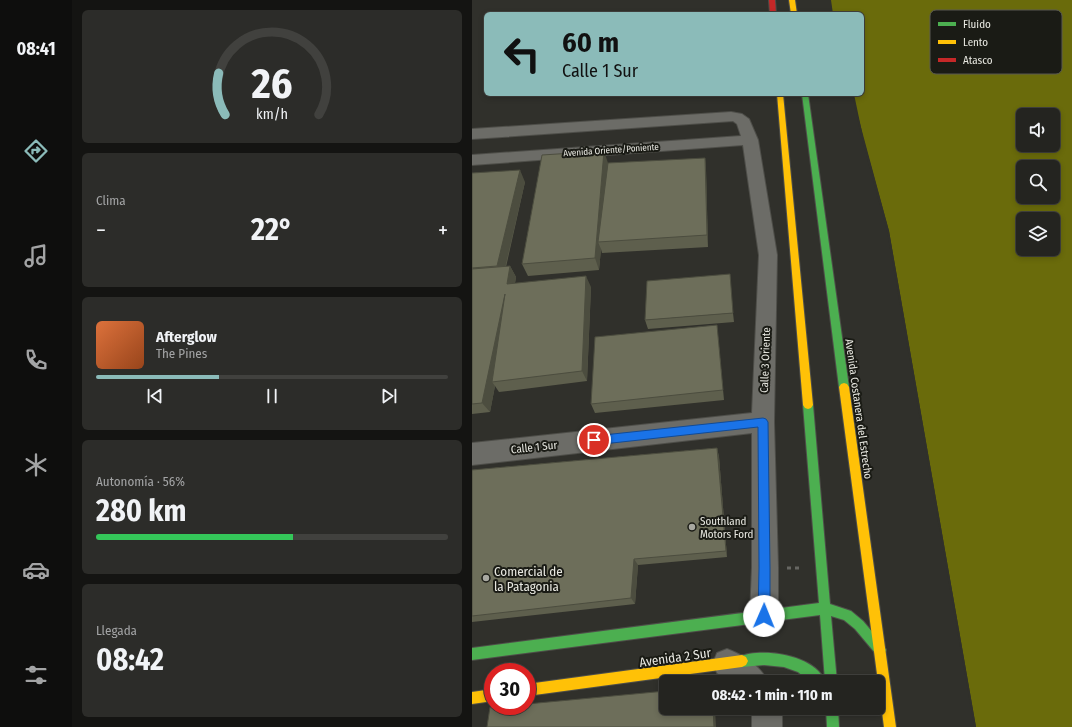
<!DOCTYPE html>
<html lang="es">
<meta charset="utf-8">
<style>
body{margin:0;font-family:"Fira Sans Condensed",sans-serif;background:#2c2c29;color:#f1f3f6;height:100vh;display:flex;flex-direction:column;font-size:15px;white-space:nowrap}
*{box-sizing:border-box;margin:0}
p{font-size:13px;color:#a3a4a5}
.icon{flex:none;width:22px;height:22px;fill:none;stroke:currentColor;stroke-width:2;stroke-linecap:round;stroke-linejoin:round}
.map{position:relative;flex:1;overflow:hidden}
.drawer{display:flex;flex-direction:column;gap:10px;padding:10px;background:#141412;width:400px}
.drawer>*{flex:none}
.top-card{position:absolute;left:12px;top:12px;width:380px;height:84px;border-radius:6px;box-shadow:0 2px 6px #0003,0 0 0 1px #41413e;background:#8bbbb9;color:#111;overflow:hidden}
.tools{position:absolute;left:544px;top:108px;display:grid;gap:8px}
.tools a{display:grid;place-items:center;width:44px;height:44px;border-radius:6px;background:#242420;box-shadow:0 2px 6px #0003,0 0 0 1px #41413e;font-size:20px}
.speed{position:absolute;left:12px;top:663px;display:flex;gap:8px;font-size:20px;font-weight:700;text-align:center}
.speed>*{display:grid;place-content:center;width:52px;height:52px;border-radius:50%;background:#242420;box-shadow:0 2px 6px #0003,0 0 0 1px #41413e;line-height:1}
.speed .limit{border:6px solid #d22;background:#fff;color:#111}
.pin{position:absolute;display:grid;place-items:center;width:34px;height:34px;color:#fff;margin:-17px;border:2px solid #fff;border-radius:50%;box-shadow:0 1px 4px #0007}
.me{position:absolute;width:44px;margin:-22px;rotate:1deg;stroke-linejoin:round;filter:drop-shadow(0 0 3px #0008)}
.turn{display:flex;align-items:center;gap:14px;height:84px;padding:0 12px;font-size:18px}
.turn .icon{width:52px;height:52px;stroke-width:2.5}
.turn b{display:block;font-size:28px;line-height:34px}
.big{font-size:30px;font-weight:700;line-height:1.1}
.drawer .tile{flex:1;display:flex;flex-direction:column;justify-content:center;gap:6px;min-width:0;padding:0 14px;border-radius:6px;background:#2c2c29}
.drawer .dial{align-items:center;gap:0}
.dial svg{height:104px;overflow:visible;fill:none;stroke:#41413e;stroke-width:7;stroke-linecap:round;text-anchor:middle}
.dial text{fill:#f1f3f6;stroke:none}
.song{display:flex;align-items:center;gap:12px}
.cover{width:48px;height:48px;border-radius:6px;background:linear-gradient(135deg,hsl(20 70% 55%),hsl(20 70% 35%))}
.played{height:4px;border-radius:2px;background:linear-gradient(90deg,#8bbbb9 35%,#41413e 35%)}
.keys{display:flex;justify-content:space-around;direction:ltr}
.heat{display:flex;justify-content:space-between;align-items:center;font-size:22px;direction:ltr}
.charge{height:6px;border-radius:3px;background:linear-gradient(90deg,#34c759 56%,#41413e 0)}
.trip{position:absolute;left:187px;top:675px;width:226px;height:40px;border-radius:6px;background:#242420;box-shadow:0 2px 6px #0003,0 0 0 1px #41413e;font-weight:700;line-height:40px;text-align:center}
main{display:flex;flex:1;min-height:0}
.menu{display:flex;flex-direction:column;width:72px;justify-content:space-around;align-items:center;background:#0e0e0d;color:#a3a4a5}
.menu .icon{width:28px;height:28px}
.menu .on{color:#8bbbb9}
.menu b{font-size:18px;color:#f1f3f6}
.map>svg:first-child{display:block}
.water{fill:#6a6b0b;fill-rule:evenodd}
.pier{fill:#30302b}
.lines{fill:none;stroke-linecap:round;stroke-linejoin:round}
.street-casing{stroke:#4e4e49;stroke-width:2}
.fast-casing{stroke:#4e4e49;stroke-width:2}
.slow-casing{stroke:#4e4e49;stroke-width:2}
.jam-casing{stroke:#4e4e49;stroke-width:2}
.path{stroke:#666662;stroke-width:3;stroke-dasharray:4 4;stroke-linecap:butt}
.street{fill:#6c6c67;fill-rule:evenodd}
.fast{fill:#4caf50;fill-rule:evenodd}
.slow{fill:#ffc107;fill-rule:evenodd}
.jam{fill:#c62828;fill-rule:evenodd}
.wall{fill:#5e5f4d}
.shaded-wall{fill:#4c4d3f}
.building{fill:#6d6e5a;stroke:#4c4d3f}
.route{fill:#1a73e8;stroke:#114b97}
.poi-dot{fill:#a8a8a1;stroke:#1a1b15;stroke-width:1.5}
.labels{text-anchor:middle;stroke-width:4;stroke-linejoin:round;paint-order:stroke}
.far-street-label{font-size:9px;fill:#e8e8e1;stroke:#1a1b15}
.street-label{font-size:11px;fill:#e8e8e1;stroke:#1a1b15}
.poi-label{font-size:11px;fill:#e8e8e1;stroke:#1a1b15;text-anchor:start}
.near-poi-label{font-size:13px;fill:#e8e8e1;stroke:#1a1b15;text-anchor:start}
.near-street-label{font-size:13px;fill:#e8e8e1;stroke:#1a1b15}
.key{fill:#1a1b15;stroke:#585852;stroke-width:1}
.key-label{font-size:11px;fill:#e8e8e1}
</style>
<main>
<nav class="menu">
<b>08:41</b>
<svg class="icon on" aria-label="directions" viewBox="0 0 24 24"><path d="M12 3l9 9-9 9-9-9zM9 14v-3h6M13 9l2 2-2 2"/></svg>
<svg class="icon" aria-label="music" viewBox="0 0 24 24"><path d="M9 18V5l10-2v13"/><circle cx="6" cy="18" r="3"/><circle cx="16" cy="16" r="3"/></svg>
<svg class="icon" aria-label="phone" viewBox="0 0 24 24"><path d="M5 4h4l2 5-3 2q2 4 5 5l2-3 5 2v4C11 20 4 13 5 4z"/></svg>
<svg class="icon" aria-label="climate" viewBox="0 0 24 24"><path d="M12 3v18M4 7l16 10M4 17L20 7"/></svg>
<svg class="icon" aria-label="car" viewBox="0 0 24 24"><path d="M5 17H2v-5l4-1 3-4h7l3 4 3 1v5h-3M9 17h6M6 11h13"/><circle cx="7" cy="17" r="2"/><circle cx="17" cy="17" r="2"/></svg>
<svg class="icon" aria-label="filters" viewBox="0 0 24 24"><path d="M4 7h16M4 17h16"/><circle cx="9" cy="7" r="2"/><circle cx="15" cy="17" r="2"/></svg>
</nav>
<section class="drawer">
<div class="tile dial"><svg viewBox="0 0 100 80">
<path d="M14 69A42 42 0 1 1 86 69"/>
<path d="M14 69A42 42 0 0 1 9 37" stroke="#8bbbb9"/>
<text x="50" y="56" font-size="32" font-weight="700">26</text>
<text x="50" y="72" font-size="11">km/h</text>
</svg></div>
<div class="tile"><p>Clima</p>
<div class="heat"><a>−</a><b class="big">22°</b><a>+</a></div>
</div>
<div class="tile">
<div class="song"><i class="cover"></i><div><b>Afterglow</b><p>The Pines</p></div></div>
<div class="played"></div>
<div class="keys"><svg class="icon" aria-label="previous" viewBox="0 0 24 24"><path d="M18 5L8 12l10 7zM5 5v14"/></svg><svg class="icon" aria-label="pause" viewBox="0 0 24 24"><path d="M8 5v14M16 5v14"/></svg><svg class="icon" aria-label="next" viewBox="0 0 24 24"><path d="M6 5l10 7-10 7zM19 5v14"/></svg></div>
</div>
<div class="tile"><p>Autonomía · 56%</p><b class="big">280 km</b><div class="charge"></div></div>
<div class="tile"><p>Llegada</p><b class="big">08:42</b></div>
</section>
<div class="map">
<svg width="600" height="727" viewBox="0 0 600 727">
<rect width="100%" height="100%" fill="#30302b"/>
<path class="water" d="M359,0H600V727H504L417,231L391,137L382,94H390V14H361ZM551,115H581V145H551ZM551,167H581V197H551ZM551,219H581V249H551Z"/>
<path class="pier" d="M380,94L417,231L504,727H502L415,232L389,137Z"/>
<g class="lines">
<g class="street-casing">
<path id="street" d="M259,112L270,114L277,119L286,140L305,255L302,422L306,567V615L302,625L292,629L282,625L278,615L280,567V433L0,465V443L280,413L287,255L271,145L0,165V155L269,136L265,124L261,121L0,139V129Z
M255,649C271,655 289,666 296,682H257L245,673L241,663L245,653Z
M280,708H310V727H280Z"/>
</g>
<g class="fast-casing">
<path id="fast" d="M330,94H336L377,387L375,390L372,391L369,390L367,387Z
M336,401L339,402L341,405L358,604L379,611L391,621L412,646L414,650L412,654L408,656L404,654L383,629L372,620L359,616L365,682H338L326,672L312,667L292,665L270,667L266,665L264,661L266,657C289,647 342,654 353,681L348,615L0,660V648L347,603L331,405L333,402Z
M354,708H366L367,727H355Z"/>
</g>
<g class="slow-casing">
<path id="slow" d="M317,0H323L325,14H319Z
M305,94H311L341,405L339,408L336,409L333,408L331,405Z
M372,383L375,384L377,387L424,727H412L367,387L369,384Z
M270,655L274,657L276,661L274,665L270,667L55,696V684Z
M21,689V701L0,704V692Z"/>
</g>
<g class="jam-casing">
<path id="jam" d="M297,0H303L304,14H298Z"/>
</g>
<path class="path" d="M315,568H328"/>
<use href="#street" class="street"/>
<use href="#fast" class="fast"/>
<use href="#slow" class="slow"/>
<use href="#jam" class="jam"/>
</g>
<path class="wall" d="M233,158L234,170L236,247L130,253L129,249L127,270L56,276L50,264L136,163L134,178Z
M0,173L53,182L34,267L38,266L44,277L43,283L119,287L115,381L27,392L23,386L18,412L0,414Z
M261,313L262,322L176,329L173,320Z
M246,336L252,400L123,413L119,404Z
M245,448L247,457L255,557L166,565L163,604L0,622V470Z"/>
<path class="shaded-wall" d="M132,151L136,163L129,242H126L129,249L127,270L123,258Z
M233,158L234,170L236,247L235,235Z
M48,170L53,182L31,277L25,266Z
M38,266L44,277L41,295L35,284Z
M114,276L119,287L115,381L110,371Z
M33,294L20,382L23,386L18,412L10,403Z
M245,448L247,457L255,557L254,551Z
M162,559L166,565L163,604L159,598Z
M241,708H243L244,727H242Z"/>
<path class="building" d="M132,151L123,258L50,264L70,155Z
M233,158L235,235L126,242L136,163Z
M48,170L25,266L0,268V173Z
M38,266L35,284L114,276L110,371L20,382L33,294L10,403L0,404V269Z
M258,274L261,313L173,320L175,281Z
M245,325L251,390L119,404L123,337Z
M245,448L254,551L162,559L159,598L0,616V470Z
M194,691V708H241L242,727H15L18,707L31,706H55V704Z"/>
<path class="route" d="M291,418L294,419L296,422L298,568V616L296,620L292,621L288,620L286,616L287,568L286,427L122,445L119,444L117,440L119,437L122,436Z"/>
<g class="poi-dot">
<circle cx="220" cy="527" r="4"/>
<circle cx="14" cy="578" r="4"/>
</g>
<g class="labels">
<g class="far-street-label">
<text transform="translate(139 150) rotate(-4)" y="3">Avenida Oriente/Poniente</text>
</g>
<g class="street-label">
<text transform="translate(293 360) rotate(-88)" y="4">Calle 3 Oriente</text>
<text transform="translate(387 409) rotate(82)" y="4">Avenida Costanera del Estrecho</text>
<text transform="translate(62 447) rotate(-6)" y="4">Calle 1 Sur</text>
</g>
<g class="poi-label">
<text x="228" y="525">Southland<tspan x="228" dy="13">Motors Ford</tspan></text>
</g>
<g class="near-poi-label">
<text x="22" y="576">Comercial de<tspan x="22" dy="15">la Patagonia</tspan></text>
</g>
<g class="near-street-label">
<text transform="translate(203 657) rotate(-8)" y="5">Avenida 2 Sur</text>
</g>
</g>
<rect x="458" y="10" width="132" height="64" rx="6" class="key"/>
<rect x="466" y="22" width="18" height="4" fill="#4caf50"/>
<rect x="466" y="40" width="18" height="4" fill="#ffc107"/>
<rect x="466" y="58" width="18" height="4" fill="#c62828"/>
<g class="key-label">
<text x="491" y="28">Fluido</text>
<text x="491" y="46">Lento</text>
<text x="491" y="64">Atasco</text>
</g>
</svg>
<div class="tools">
<a><svg class="icon" aria-label="sound" viewBox="0 0 24 24"><path d="M4 9h4l5-4v14l-5-4H4zM17 9q2 3 0 6"/></svg></a>
<a><svg class="icon" aria-label="search" viewBox="0 0 24 24"><circle cx="10" cy="10" r="6"/><path d="M15 15l6 6"/></svg></a>
<a><svg class="icon" aria-label="layers" viewBox="0 0 24 24"><path d="M12 4l9 5-9 5-9-5zM3 14l9 5 9-5"/></svg></a>
</div>
<div class="speed"><div class="limit">30</div></div>
<div class="pin" style="left:122px;top:440px;background:#d93025"><svg class="icon" aria-label="arrive" viewBox="0 0 24 24"><path d="M6 21V4h12l-3 4 3 4H6"/></svg></div>
<svg class="me" style="left:292px;top:616px" viewBox="-20 -20 40 40"><circle r="19" fill="#fff"/><path d="M0-13L10 11 0 6-10 11z" fill="#1a73e8"/></svg>
<div class="trip">08:42 · 1 min · 110 m</div>
<div class="top-card">
<div class="turn"><svg class="icon" aria-label="left" viewBox="0 0 24 24"><path d="M17 20v-9H6M10 6l-5 5 5 5"/></svg><div><b>60 m</b>Calle 1 Sur</div></div>
</div>
</div>
</main>
